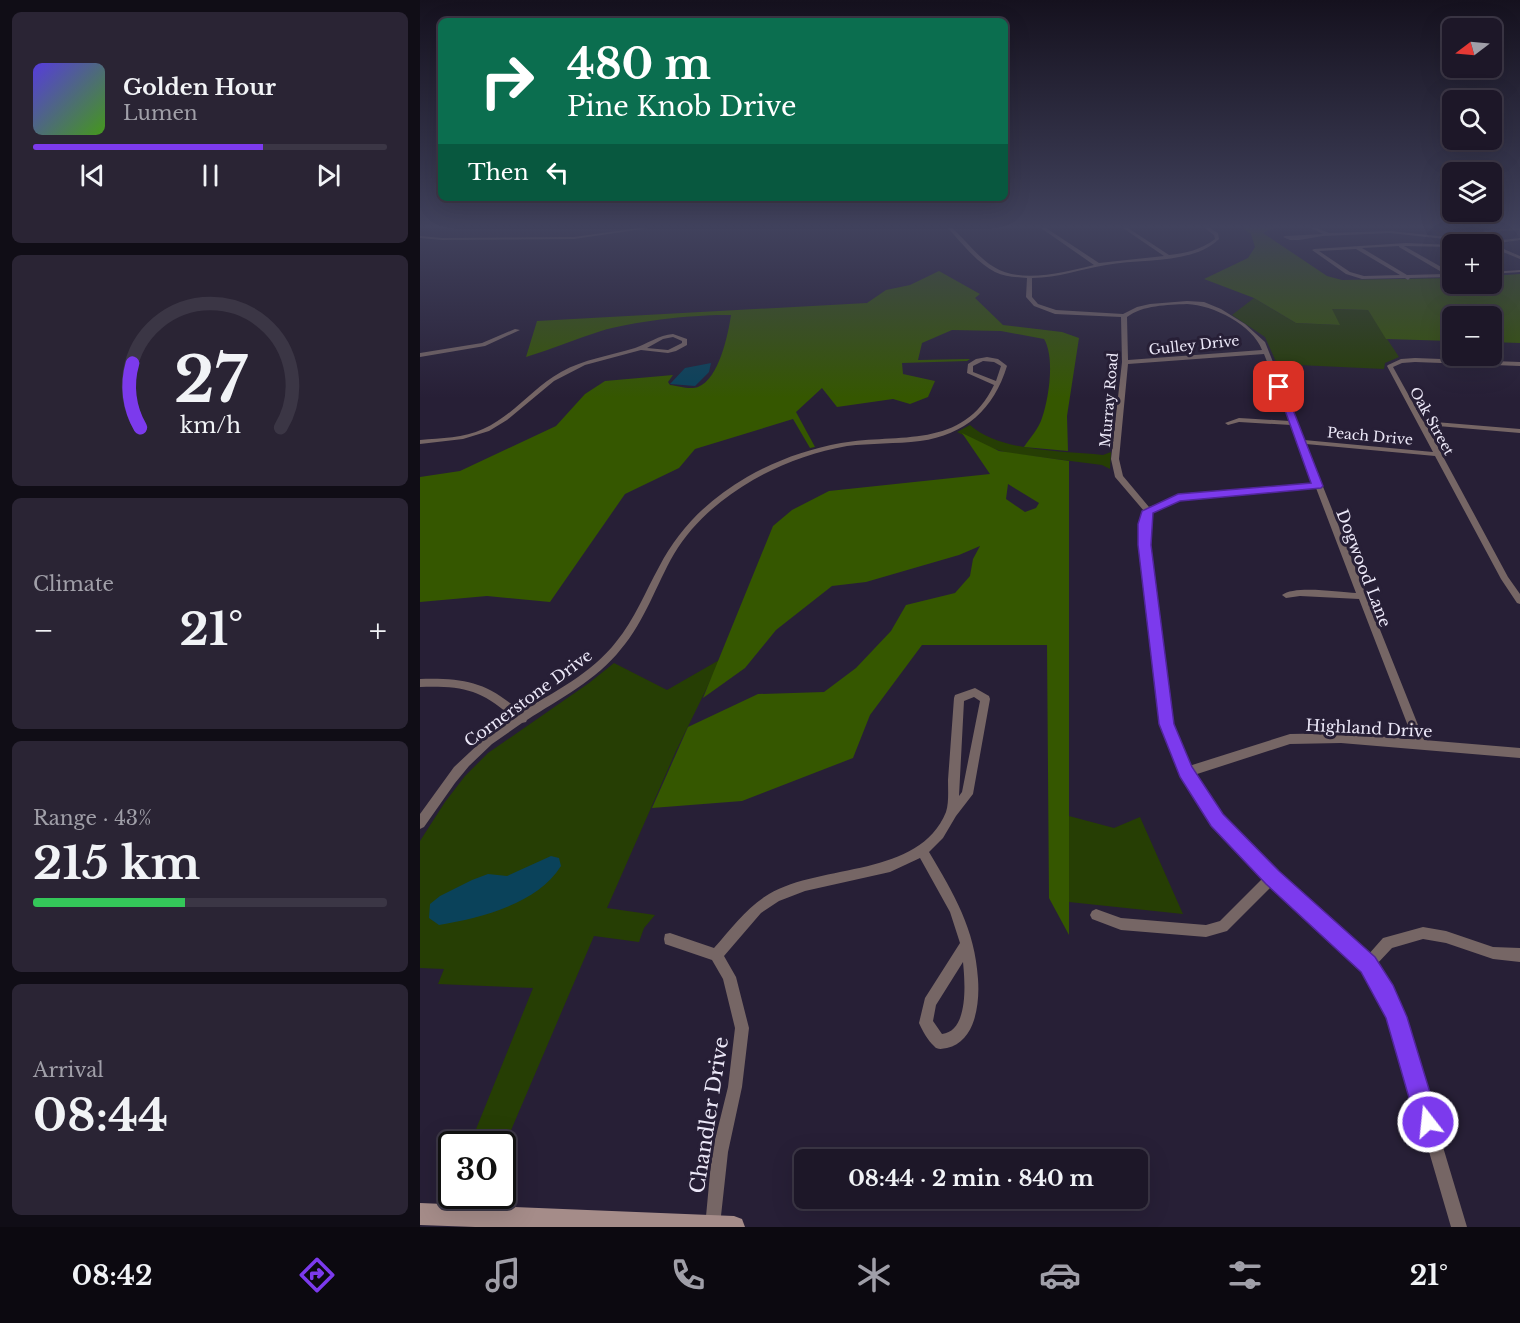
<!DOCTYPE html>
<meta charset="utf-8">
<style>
body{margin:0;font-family:"Libre Baskerville",serif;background:#2a2434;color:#f1f3f6;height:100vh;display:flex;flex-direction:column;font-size:22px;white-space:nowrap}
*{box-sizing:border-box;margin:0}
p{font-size:20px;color:#a09fa8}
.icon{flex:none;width:33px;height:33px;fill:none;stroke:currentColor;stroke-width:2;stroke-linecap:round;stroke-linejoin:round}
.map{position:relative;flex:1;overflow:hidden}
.side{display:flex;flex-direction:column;gap:12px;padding:12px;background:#100d16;width:420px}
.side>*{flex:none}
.banner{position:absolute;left:18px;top:18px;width:570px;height:183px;border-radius:9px;box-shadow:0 6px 24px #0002,0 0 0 2px #3b3645;background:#0b6e4f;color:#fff;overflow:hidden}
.needle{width:39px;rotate:254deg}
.buttons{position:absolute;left:1022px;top:18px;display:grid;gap:12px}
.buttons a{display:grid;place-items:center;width:60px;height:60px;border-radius:9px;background:#1d1728;box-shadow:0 6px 24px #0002,0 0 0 2px #3b3645;font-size:30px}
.speed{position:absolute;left:18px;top:1131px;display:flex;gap:12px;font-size:30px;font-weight:700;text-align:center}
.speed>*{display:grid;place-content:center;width:78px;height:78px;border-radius:50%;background:#1d1728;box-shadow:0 6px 24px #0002,0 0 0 2px #3b3645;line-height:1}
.speed .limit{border:3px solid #111;border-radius:9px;background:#fff;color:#111}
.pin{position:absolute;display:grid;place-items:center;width:51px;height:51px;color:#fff;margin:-26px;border-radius:12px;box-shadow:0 3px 9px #0006}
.me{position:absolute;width:66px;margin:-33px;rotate:344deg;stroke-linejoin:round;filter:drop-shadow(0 0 4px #0008)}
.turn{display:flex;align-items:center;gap:21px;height:126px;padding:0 30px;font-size:27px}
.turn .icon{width:78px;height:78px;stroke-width:2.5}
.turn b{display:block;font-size:42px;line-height:51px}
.then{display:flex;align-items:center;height:57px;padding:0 30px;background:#0003;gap:12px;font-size:22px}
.big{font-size:45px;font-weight:700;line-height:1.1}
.side .card{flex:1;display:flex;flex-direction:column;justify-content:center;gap:9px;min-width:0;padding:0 21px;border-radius:9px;background:#2a2434}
.side .dial{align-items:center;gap:0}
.dial svg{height:156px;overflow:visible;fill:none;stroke:#3b3645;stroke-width:7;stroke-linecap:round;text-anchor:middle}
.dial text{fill:#f1f3f6;stroke:none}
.song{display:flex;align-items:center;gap:18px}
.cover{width:72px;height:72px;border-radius:9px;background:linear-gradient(135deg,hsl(250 70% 55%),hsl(100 70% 35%))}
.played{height:6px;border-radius:3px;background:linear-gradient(90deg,#7c3aed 65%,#3b3645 65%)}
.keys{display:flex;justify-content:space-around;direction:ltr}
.heat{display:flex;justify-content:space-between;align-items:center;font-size:33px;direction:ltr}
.charge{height:9px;border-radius:4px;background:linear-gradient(90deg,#34c759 43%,#3b3645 0)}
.trip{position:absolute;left:374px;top:1149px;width:354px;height:60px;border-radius:9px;background:#1d1728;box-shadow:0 6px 24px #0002,0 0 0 2px #3b3645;font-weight:700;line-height:60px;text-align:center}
.tabs{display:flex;height:96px;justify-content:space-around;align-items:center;background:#0c0910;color:#a09fa8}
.tabs .icon{width:42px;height:42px}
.tabs .active{color:#7c3aed}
.tabs b{font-size:27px;color:#f1f3f6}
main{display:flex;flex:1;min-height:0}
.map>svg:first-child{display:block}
.green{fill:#263e04}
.forest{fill:#355700;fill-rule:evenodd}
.water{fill:#0a425a}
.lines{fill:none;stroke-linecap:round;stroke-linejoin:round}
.street{fill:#766665;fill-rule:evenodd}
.secondary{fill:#a58c89;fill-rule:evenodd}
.route{fill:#7c3aed;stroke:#51269a;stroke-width:1.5}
.labels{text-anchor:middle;stroke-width:6;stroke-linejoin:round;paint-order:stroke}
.far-street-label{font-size:14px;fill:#ece8f8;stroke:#271f36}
.street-label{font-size:16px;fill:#ece8f8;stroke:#271f36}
.near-street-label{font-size:20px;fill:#ece8f8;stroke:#271f36}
</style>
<main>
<section class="side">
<div class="card">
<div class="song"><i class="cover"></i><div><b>Golden Hour</b><p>Lumen</p></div></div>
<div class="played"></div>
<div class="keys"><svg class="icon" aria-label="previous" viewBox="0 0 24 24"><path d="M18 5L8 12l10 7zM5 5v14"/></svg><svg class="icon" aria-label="pause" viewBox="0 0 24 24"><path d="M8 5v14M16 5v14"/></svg><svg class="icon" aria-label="next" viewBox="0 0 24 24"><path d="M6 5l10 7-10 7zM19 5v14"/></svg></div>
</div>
<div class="card dial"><svg viewBox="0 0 100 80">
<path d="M14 69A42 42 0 1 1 86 69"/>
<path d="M14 69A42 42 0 0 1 10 36" stroke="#7c3aed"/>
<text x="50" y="56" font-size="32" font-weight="700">27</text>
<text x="50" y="72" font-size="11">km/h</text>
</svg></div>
<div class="card"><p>Climate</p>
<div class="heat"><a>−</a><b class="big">21°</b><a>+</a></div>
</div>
<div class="card"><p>Range · 43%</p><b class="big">215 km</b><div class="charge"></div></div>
<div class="card"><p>Arrival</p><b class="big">08:44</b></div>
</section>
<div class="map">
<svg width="1100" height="1227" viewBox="0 0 1100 1227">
<rect width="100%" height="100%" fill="#271f36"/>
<path class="green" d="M834,298L876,323L919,325L911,309L948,310L979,357L965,363L964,369L857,364L845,337L812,315Z
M550,425C579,452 644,451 683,455L691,452L690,469L682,465L588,453L568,447L537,432Z
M301,659L256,751L187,908L235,915L224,928L219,942L174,936L83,1149L82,1144H50L113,988L18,984L24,969L0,968V841L25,802L45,776L68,753L169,683L194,663L247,690Z
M649,816L694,828L720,817L763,914L649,902Z"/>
<path class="forest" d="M820,226H857L843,233L907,276L922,280L1032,278V284H1071V276L1100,274V343L1071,342V316H1032V341L966,339L948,310L912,309L920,325L876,323L834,298L784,279L828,258L835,247L831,234Z
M519,271L560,294L555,298L583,325L642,332L659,338L647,416L648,451L604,447C610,438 619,428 622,418C629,398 635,357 624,339L581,331L532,330L502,343L498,360L550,359L547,361L482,363L483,374L515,381L508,397L490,404L473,399L417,407L402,388L376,412L395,447L390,448L373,419L275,449L259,468L205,494L130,602L67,596L0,602V477L40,471L136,426L165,394L185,381L253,375L248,382L250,385C258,386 270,390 278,387C299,379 308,335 311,315C278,314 212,321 181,331C156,339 132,349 106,357L117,321L447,303L466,290L490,285Z
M542,433L579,451L649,461V935L629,898L627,645H502L450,715L433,758L322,801L232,808L268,727L338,694L404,692L436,668L471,631L486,605L535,593L550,576L553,559L560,546L539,555L446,582L412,586L356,630L325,668L283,698L353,526L372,510L409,491L570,474ZM588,484L619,503L616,508L605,512L586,499Z"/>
<path class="water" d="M291,363L289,372L275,386L250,384L265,368Z
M131,856L139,858L141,866C117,904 61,918 19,925L9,918L10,904L20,896L52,880L68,874L87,876Z"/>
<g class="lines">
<path class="street" d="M233,226H243L154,239L22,240L0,238V236L22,238L154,237Z
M526,226H530C545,239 557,257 574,267C600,284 646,272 674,265L618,226H623L679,263L744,256L700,226H705L749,255C766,253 781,250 795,239L794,235L782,226H787L798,233L799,239C772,265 722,258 686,265C661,269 638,278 612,278V297L618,304L636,310L703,314L717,307L730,304L767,301L784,302L801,309L825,324L845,342L884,440L1013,452L967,366L968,365L981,359L995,358L1100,362V366L995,362L982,363L973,367L1003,421L1100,429V433L1006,425L1088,577L1100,594V604L1097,603L1081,579L1015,456L886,444L1004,740L1100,748V758L921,743L870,744L774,775L801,816L857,873L948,955L963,938L1003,927L1026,931L1073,947L1100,948V962L1073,959L1026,943L1003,939L972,948L956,965L971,987L984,1017L1047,1227H1031L970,1018L961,997L943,969L853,885L807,931L786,937L701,930L672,919L670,915L672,911L676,909L701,918L786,925L800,921L844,877L793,824L762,776L741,724L721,545L720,524L724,511L695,477L691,459L702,362L701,317L635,314L614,306L606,297L607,278C596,277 585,277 575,272C557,263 539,240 526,226ZM767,304C793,305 833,325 842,350L708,360L707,317C723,305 747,305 767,304ZM844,354L870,421L819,418L805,423L808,425L819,422L871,425L894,484L758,496L729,507L703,476L699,459L708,364ZM896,488L936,593C919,592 874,585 862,595L866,598L880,596L939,599L993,739L921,733L870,734L769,766L751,724L729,545L728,524L731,513L759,500Z
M887,226H892L909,233L970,231L1066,241L1062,235L1064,230L1100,228V230L1068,232L1066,235L1071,241L1100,238V240L1072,244L1100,256V259L1071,247V244L970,233L903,236L879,240H870L863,237L865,236L903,234Z
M986,243L1032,245V247L984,246L1032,273V277L990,278L988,280L985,278L942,279L926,274L892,250L894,249ZM979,246V247L1025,274L987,275L942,248ZM936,249L980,275L944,276L930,272L899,251Z
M1100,270V272L1071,274V272Z
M95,329L100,330L65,346L0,357V353L62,343Z
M253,334L267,339V345L256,351L248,353L221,350L165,365L134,381L87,420L69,431L43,439L0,444V440C21,438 44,438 63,429C93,416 112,388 141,372C164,359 189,356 215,348C227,344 239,335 253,334ZM253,337L262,341V343L248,350L227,348L243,339Z
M567,357L578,359L586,365L587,366C574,409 545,435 500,441C476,444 451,443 427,446C394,452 363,463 333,480C302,498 273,522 254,554C236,585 225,621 201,649C177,680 139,699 107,720L106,722L102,723L72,744L49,766L35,783L4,827L0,829V814L34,767L65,738L93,718C60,689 43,686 0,687V679C46,678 66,682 101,712C134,692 172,673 196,642C215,619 225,592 239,567C259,528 289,499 327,477C357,460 388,449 421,443C479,433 543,450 574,385L547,373L548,364L556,359ZM563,361L574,362L581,366L576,381L553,372V366Z
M555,688L569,696L570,699L553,794L536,816L523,838L509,852C534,894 555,929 558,979C559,993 558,1007 554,1020C550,1033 541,1045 527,1048C522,1049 517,1050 514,1046C508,1041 502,1030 499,1023L505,998L540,943L530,912L500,858L470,872L385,891L359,901L341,913L304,956L316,977L329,1028L322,1087L308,1152L300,1225L299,1227H285L292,1152L308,1087L315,1028L303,979L292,960L245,944L244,939L245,934L250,933L294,948C311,929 327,907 349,894C402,863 499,878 526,812C529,803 528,790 528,780C530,753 532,725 534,698L535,695ZM554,697L560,701L542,792L539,796L544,701ZM543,962C545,982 549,1031 522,1034L513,1021L516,1005Z"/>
<path class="secondary" d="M0,1203L314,1216L322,1219L325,1227H55L0,1225Z"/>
</g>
<linearGradient id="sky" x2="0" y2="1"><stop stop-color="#15111e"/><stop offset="0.57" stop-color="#41425d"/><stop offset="1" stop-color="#41425d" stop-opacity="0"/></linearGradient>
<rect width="1100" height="398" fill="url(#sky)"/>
<path class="route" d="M856,385L864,387L903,486L901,488L760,501L733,513L731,545L754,724L772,767L803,814L859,871L955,957L973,985L987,1017L1019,1122L1016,1130L1008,1133L1000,1130L996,1122L966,1018L941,972L846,884L791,826L760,777L739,724L718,545V524L722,511L758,494L891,483Z"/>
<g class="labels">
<g class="far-street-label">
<text transform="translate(774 345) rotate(-6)" y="5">Gulley Drive</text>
<text transform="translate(689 400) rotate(-85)" y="5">Murray Road</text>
<text transform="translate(1012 421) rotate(61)" y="5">Oak Street</text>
<text transform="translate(950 436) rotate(5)" y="5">Peach Drive</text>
</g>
<g class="street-label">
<text transform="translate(944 568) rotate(69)" y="6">Dogwood Lane</text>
<text transform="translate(108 698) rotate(-36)" y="6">Cornerstone Drive</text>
<text transform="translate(949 728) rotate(3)" y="6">Highland Drive</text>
</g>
<g class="near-street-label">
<text transform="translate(289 1115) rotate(-81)" y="7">Chandler Drive</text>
</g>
</g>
</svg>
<div class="buttons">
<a><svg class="needle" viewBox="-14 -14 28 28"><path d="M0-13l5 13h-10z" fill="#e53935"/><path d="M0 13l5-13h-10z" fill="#a09fa8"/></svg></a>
<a><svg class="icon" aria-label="search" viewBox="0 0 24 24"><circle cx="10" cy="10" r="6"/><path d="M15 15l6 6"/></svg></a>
<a><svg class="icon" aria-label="layers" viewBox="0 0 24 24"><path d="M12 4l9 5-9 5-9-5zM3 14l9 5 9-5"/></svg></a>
<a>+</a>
<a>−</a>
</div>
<div class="speed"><div class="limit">30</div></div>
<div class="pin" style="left:859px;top:387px;background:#d93025"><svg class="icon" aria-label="arrive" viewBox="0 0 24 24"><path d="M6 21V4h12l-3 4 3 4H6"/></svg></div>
<svg class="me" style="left:1008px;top:1122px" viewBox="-20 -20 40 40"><circle r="17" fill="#7c3aed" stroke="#fff" stroke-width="3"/><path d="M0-11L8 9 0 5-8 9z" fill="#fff"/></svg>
<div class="trip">08:44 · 2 min · 840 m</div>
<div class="banner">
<div class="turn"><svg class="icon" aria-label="right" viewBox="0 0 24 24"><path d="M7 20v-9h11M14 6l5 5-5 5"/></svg><div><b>480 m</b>Pine Knob Drive</div></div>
<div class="then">Then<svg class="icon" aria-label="left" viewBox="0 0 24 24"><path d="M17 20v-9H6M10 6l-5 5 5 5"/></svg></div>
</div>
</div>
</main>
<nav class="tabs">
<b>08:42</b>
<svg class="icon active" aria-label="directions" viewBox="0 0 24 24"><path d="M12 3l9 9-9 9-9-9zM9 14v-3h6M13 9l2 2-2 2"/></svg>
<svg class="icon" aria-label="music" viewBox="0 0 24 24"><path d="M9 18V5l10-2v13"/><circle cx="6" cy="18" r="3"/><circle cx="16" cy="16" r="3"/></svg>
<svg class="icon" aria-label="phone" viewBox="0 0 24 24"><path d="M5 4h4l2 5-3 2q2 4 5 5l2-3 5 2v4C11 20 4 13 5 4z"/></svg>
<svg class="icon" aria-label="climate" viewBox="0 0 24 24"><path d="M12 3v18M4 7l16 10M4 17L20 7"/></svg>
<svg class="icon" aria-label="car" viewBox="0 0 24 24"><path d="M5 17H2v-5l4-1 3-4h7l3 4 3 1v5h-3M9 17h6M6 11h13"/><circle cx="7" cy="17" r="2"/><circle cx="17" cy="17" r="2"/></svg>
<svg class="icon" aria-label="filters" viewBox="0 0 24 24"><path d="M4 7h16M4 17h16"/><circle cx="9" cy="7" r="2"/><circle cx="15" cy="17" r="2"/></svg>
<b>21°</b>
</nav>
